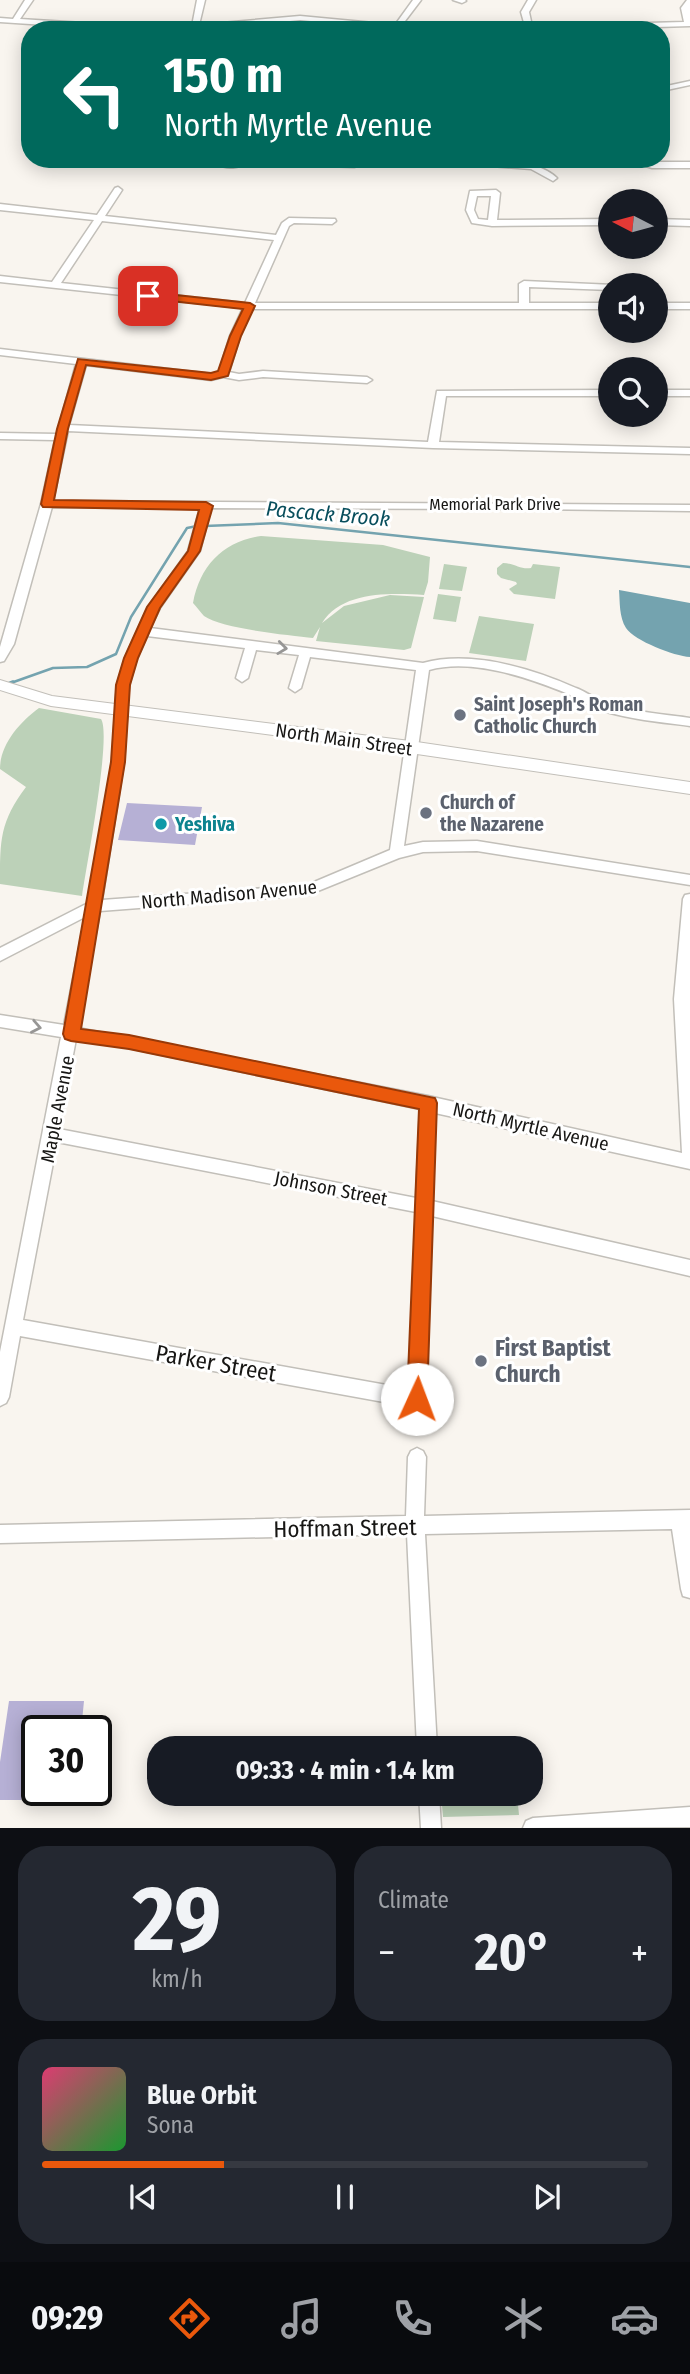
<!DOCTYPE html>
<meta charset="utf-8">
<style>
body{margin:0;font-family:"Fira Sans Condensed",sans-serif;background:#242831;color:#f1f3f6;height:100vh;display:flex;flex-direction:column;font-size:26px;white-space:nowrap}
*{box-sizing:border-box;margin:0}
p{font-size:23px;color:#9ea1a6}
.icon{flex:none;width:38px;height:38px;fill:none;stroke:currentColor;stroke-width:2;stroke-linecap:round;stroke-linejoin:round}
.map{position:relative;height:1828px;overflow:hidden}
.details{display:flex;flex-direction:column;gap:18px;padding:18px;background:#0d0f14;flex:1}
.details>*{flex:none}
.guide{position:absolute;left:21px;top:21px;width:649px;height:147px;border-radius:28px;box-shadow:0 4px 18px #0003;background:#00695c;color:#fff;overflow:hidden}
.needle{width:46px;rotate:276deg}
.controls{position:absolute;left:598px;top:189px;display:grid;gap:14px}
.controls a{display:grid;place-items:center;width:70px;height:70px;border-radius:50%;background:#171b24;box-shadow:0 4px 18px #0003;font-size:35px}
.speed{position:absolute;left:21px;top:1715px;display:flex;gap:14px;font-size:35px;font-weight:700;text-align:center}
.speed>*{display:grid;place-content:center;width:91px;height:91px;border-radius:50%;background:#171b24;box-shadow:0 4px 18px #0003;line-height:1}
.speed .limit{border:4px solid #111;border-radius:10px;background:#fff;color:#111}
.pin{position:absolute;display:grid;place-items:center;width:60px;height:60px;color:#fff;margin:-30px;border-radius:14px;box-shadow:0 4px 10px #0006}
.me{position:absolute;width:77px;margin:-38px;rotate:2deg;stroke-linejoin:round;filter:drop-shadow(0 0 5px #0008)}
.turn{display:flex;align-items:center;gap:24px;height:147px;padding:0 28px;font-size:32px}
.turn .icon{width:91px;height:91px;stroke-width:2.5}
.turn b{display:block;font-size:49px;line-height:60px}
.big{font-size:52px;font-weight:700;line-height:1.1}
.details .widget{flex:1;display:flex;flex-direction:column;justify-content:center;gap:10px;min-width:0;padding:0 24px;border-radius:28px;background:#242831}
.details .dial{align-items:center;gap:0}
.dial b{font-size:91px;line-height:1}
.song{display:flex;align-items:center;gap:21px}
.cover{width:84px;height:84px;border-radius:10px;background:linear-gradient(135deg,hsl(340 70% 55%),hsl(130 70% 35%))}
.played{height:7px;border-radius:4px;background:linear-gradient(90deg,#ea580c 30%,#363941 30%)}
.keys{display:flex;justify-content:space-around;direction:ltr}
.heat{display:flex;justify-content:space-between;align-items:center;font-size:38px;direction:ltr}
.details .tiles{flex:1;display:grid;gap:18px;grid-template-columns:1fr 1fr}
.widget:last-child{grid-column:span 2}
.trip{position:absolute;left:147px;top:1736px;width:396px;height:70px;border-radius:28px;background:#171b24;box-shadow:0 4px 18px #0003;font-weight:700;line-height:70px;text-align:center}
.menu{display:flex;height:112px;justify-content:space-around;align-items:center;background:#090b0e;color:#9ea1a6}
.menu .icon{width:49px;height:49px}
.menu .current{color:#ea580c}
.menu b{font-size:32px;color:#f1f3f6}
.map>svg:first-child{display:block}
.green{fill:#bcd1b8}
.water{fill:#74a3af}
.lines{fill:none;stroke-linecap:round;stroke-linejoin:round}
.stream-far1{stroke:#74a3af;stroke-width:2.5}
.stream{stroke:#74a3af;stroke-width:3.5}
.building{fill:#b6b0d5}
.minor-casing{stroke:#c2bfb9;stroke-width:3}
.major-casing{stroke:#c2bfb9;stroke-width:2}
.minor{fill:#fff;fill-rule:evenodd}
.major{fill:#fff;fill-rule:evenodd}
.oneway{stroke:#979695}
.route{fill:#ea580c;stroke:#983908;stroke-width:2}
.worship-dot{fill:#6b7280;stroke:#fff;stroke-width:2.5}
.culture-dot{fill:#0f9aa8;stroke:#fff;stroke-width:2.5}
.labels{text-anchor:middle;stroke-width:6;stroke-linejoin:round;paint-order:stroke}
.far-street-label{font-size:16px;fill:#171614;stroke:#fff}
.worship-label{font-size:19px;font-weight:bold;fill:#5b616d;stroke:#fff;text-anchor:start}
.street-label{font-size:19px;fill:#171614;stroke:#fff}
.culture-label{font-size:19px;font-weight:bold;fill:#0d838f;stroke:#fff;text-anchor:start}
.water-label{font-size:21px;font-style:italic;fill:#084e5c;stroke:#fff}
.near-worship-label{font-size:23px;font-weight:bold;fill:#5b616d;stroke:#fff;text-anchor:start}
.near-street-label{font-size:23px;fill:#171614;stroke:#fff}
</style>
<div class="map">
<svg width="690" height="1828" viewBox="0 0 690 1828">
<rect width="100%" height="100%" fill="#f9f5ef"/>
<path class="green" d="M261,536L383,545L430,557L428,582L424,595C390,593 342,591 322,623L344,606L390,595L424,597L411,648L404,650L316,641L320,627L313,638C289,635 222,629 204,616C200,612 197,607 193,603C200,565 224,541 261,536Z
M503,563C514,563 521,570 531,568L533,564L560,567L555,599L514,594L509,589L517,584L516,582L501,578L497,574V568Z
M444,564L467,567L462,591L439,589Z
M438,594L461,597L456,622L433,619Z
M479,616L534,624L526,661L469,653Z
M39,708L101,719C112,735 86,868 82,896L0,884C0,839 0,822 26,787L0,769C0,744 20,722 39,708Z
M441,1794H517L519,1815L443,1817Z"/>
<path class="water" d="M619,590L690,603V657C674,656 635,641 626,628C619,617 620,602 619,590Z"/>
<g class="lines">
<path class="stream-far1" d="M205,526L278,523L690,567
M8,684L53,668L87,667L116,654L131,617L187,528L197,526"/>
<path class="stream" d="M0,687L13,682"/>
</g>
<path class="building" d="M127,803L202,807L195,845L118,840Z
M9,1701H84L81,1731H37V1793H24L21,1800H0V1762Z"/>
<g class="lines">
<g class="minor-casing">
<path id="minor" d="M25,0H33L20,19L146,27L192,26L197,0H205L199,25L300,16L395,25L413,0H421L402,25L525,26L521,12L528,0H536L529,12L532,26H539L684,22L681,8L687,0H690V26L558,30L397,29L300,20L200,30H121L0,22V18L13,19Z
M453,0H465L466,1L462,3Z
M690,81V85L662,91V87Z
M243,159H254C243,167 229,171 217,164C223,159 234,163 243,159Z
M365,159H384L354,167L324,166L320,163L324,160L354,161Z
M463,159C491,159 536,158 557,178L553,181L531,169L478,165Z
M624,159L652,162H690V168H652Z
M118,187L122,190L105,216L276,235L282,223L289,218L335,219L336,221L332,224L294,223L289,226L255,303H519V284L524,281L614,285H611V290L529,287V303H611V309H252L240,336L229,372L239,374L263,371L367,377L372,380L367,383L263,377L239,380L223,377L211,380L86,365L69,425L428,442L437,391L611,390V396H446L439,442L690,448V454L433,448L68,431L53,501L690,505V511L529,509L211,508L200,551L160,608L150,628L423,663C471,650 531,668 576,688C586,692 594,698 605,702C631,712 662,714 690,718V726C660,722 628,719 600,710C587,706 577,698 566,693C526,677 471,658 429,670L404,846L423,842L477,841L690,875V885L477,851L423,852L399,858L308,895L100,911L78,1028L428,1096L682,1153L674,999L683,899L685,895L690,894V1169L435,1113L432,1201L690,1260V1276L432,1216L426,1399L423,1405L417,1408L20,1336L9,1397L6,1403L0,1406V1352L61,1037L0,1027V1015L64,1025L85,917L0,961V948L88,903L112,762L117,685L125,658L148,607L188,551L200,508L52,507L14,644L4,661L0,662V647L41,504L55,440L0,439V433L57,434L76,364L0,355V349L211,374L219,372L230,336L243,308L0,282V276L52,282L94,220L0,210V204L97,215L115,188ZM102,221L274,240L245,303L61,283ZM147,636L245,648L236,678L242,682L248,678L256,650L299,655L289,688L295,692L301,688L310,657L416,670L390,850L307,885L102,900L124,762L129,685L137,658ZM76,1039L129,1048L420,1109L416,1198L59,1129ZM57,1142L416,1212L409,1389L23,1320Z
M496,190L500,193L497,220L611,219V225L492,226L472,223L466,210L470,191ZM477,196H491L488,220L478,219L474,210Z
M656,219L690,220V226L656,225Z
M656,303H690V309H656Z
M656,390H690V396H656Z
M417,1448L423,1451L426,1457L424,1516L690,1510V1598L683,1596L681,1589L672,1529L425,1534L437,1748H417L407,1534L0,1543V1525L406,1516L408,1457L411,1451Z
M419,1794H439L441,1828H421Z
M690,1807V1827L523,1828L526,1821L533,1818Z"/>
</g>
<g class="major-casing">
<path id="major" d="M0,680L52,696L410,741L690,782V794L410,753L51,706L0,690Z"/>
</g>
<use href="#minor" class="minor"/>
<use href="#major" class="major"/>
</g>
<defs><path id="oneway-chevron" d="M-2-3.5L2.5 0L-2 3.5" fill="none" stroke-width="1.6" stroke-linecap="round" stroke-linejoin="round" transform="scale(1.75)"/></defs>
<g class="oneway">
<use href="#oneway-chevron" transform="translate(282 648) rotate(7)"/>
<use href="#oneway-chevron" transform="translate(36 1027) rotate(11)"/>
</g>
<path class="route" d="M148,292L250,303L255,306L241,336L228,376L211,380L86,365L68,429L54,500L206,502L213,506L200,551L160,608L138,658L130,685L125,762L81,1029L129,1035L435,1098L437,1103L427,1399L424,1405L417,1408L410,1405L407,1399L419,1109L129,1049L71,1041L65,1039L63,1034L111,762L116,685L124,658L147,607L188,551L199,510L43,507L41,504L57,429L78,359L211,373L218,371L230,336L243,309L144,298L143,296Z"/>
<g class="worship-dot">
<circle cx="460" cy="715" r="7"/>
<circle cx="426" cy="813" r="7"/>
<circle cx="481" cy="1361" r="7"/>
</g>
<circle class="culture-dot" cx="161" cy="824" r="7"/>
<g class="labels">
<g class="far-street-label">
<text x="495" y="510">Memorial Park Drive</text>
</g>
<g class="worship-label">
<text x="474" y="711">Saint Joseph's Roman<tspan x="474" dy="22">Catholic Church</tspan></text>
<text x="440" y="809">Church of<tspan x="440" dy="22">the Nazarene</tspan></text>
</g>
<g class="street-label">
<text transform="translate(344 739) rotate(8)" y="7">North Main Street</text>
<text transform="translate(229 894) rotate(-5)" y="7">North Madison Avenue</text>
<text transform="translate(57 1109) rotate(-79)" y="7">Maple Avenue</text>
<text transform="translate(531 1126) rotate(13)" y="7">North Myrtle Avenue</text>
<text transform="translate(331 1188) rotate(11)" y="7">Johnson Street</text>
</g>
<g class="culture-label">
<text x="175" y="831">Yeshiva</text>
</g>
<g class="water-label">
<text transform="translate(328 514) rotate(5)" y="7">Pascack Brook</text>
</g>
<g class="near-worship-label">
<text x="495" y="1356">First Baptist<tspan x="495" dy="26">Church</tspan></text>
</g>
<g class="near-street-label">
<text transform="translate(216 1363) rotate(10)" y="8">Parker Street</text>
<text transform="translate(345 1528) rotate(-1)" y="8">Hoffman Street</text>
</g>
</g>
</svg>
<div class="controls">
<a><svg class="needle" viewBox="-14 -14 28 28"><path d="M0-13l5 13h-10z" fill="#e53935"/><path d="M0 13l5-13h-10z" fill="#9ea1a6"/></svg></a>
<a><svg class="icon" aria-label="sound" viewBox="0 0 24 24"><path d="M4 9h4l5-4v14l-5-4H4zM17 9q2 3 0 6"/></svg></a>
<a><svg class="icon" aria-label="search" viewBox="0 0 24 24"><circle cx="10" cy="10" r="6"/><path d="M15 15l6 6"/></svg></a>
</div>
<div class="speed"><div class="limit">30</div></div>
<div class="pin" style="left:148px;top:296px;background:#d93025"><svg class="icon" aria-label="arrive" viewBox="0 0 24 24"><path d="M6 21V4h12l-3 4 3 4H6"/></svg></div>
<svg class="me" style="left:417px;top:1399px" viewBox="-20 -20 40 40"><circle r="19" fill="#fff"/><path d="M0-13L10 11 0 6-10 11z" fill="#ea580c"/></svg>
<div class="trip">09:33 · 4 min · 1.4 km</div>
<div class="guide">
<div class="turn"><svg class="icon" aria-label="left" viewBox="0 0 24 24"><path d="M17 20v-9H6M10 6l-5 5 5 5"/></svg><div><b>150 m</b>North Myrtle Avenue</div></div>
</div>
</div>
<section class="details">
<div class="tiles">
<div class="widget dial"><b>29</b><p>km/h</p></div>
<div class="widget"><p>Climate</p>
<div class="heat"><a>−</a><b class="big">20°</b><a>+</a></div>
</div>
<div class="widget">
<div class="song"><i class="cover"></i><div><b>Blue Orbit</b><p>Sona</p></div></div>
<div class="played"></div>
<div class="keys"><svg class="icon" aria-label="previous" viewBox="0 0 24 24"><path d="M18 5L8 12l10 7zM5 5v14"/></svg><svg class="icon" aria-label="pause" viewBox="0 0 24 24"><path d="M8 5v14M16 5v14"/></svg><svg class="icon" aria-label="next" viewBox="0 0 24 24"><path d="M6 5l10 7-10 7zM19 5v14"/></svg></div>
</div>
</div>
</section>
<nav class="menu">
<b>09:29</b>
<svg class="icon current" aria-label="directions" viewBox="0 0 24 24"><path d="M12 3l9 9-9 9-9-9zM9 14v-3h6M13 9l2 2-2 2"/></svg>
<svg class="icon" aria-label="music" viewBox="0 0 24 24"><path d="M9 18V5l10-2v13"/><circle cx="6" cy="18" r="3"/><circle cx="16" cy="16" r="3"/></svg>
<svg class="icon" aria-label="phone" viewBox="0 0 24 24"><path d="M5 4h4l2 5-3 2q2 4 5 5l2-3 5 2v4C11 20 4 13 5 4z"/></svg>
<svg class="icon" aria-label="climate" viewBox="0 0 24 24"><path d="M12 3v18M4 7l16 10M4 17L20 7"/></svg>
<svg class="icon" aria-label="car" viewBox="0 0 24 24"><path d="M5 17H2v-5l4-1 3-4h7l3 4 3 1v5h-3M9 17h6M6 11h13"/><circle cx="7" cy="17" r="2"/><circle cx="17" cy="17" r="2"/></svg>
</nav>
